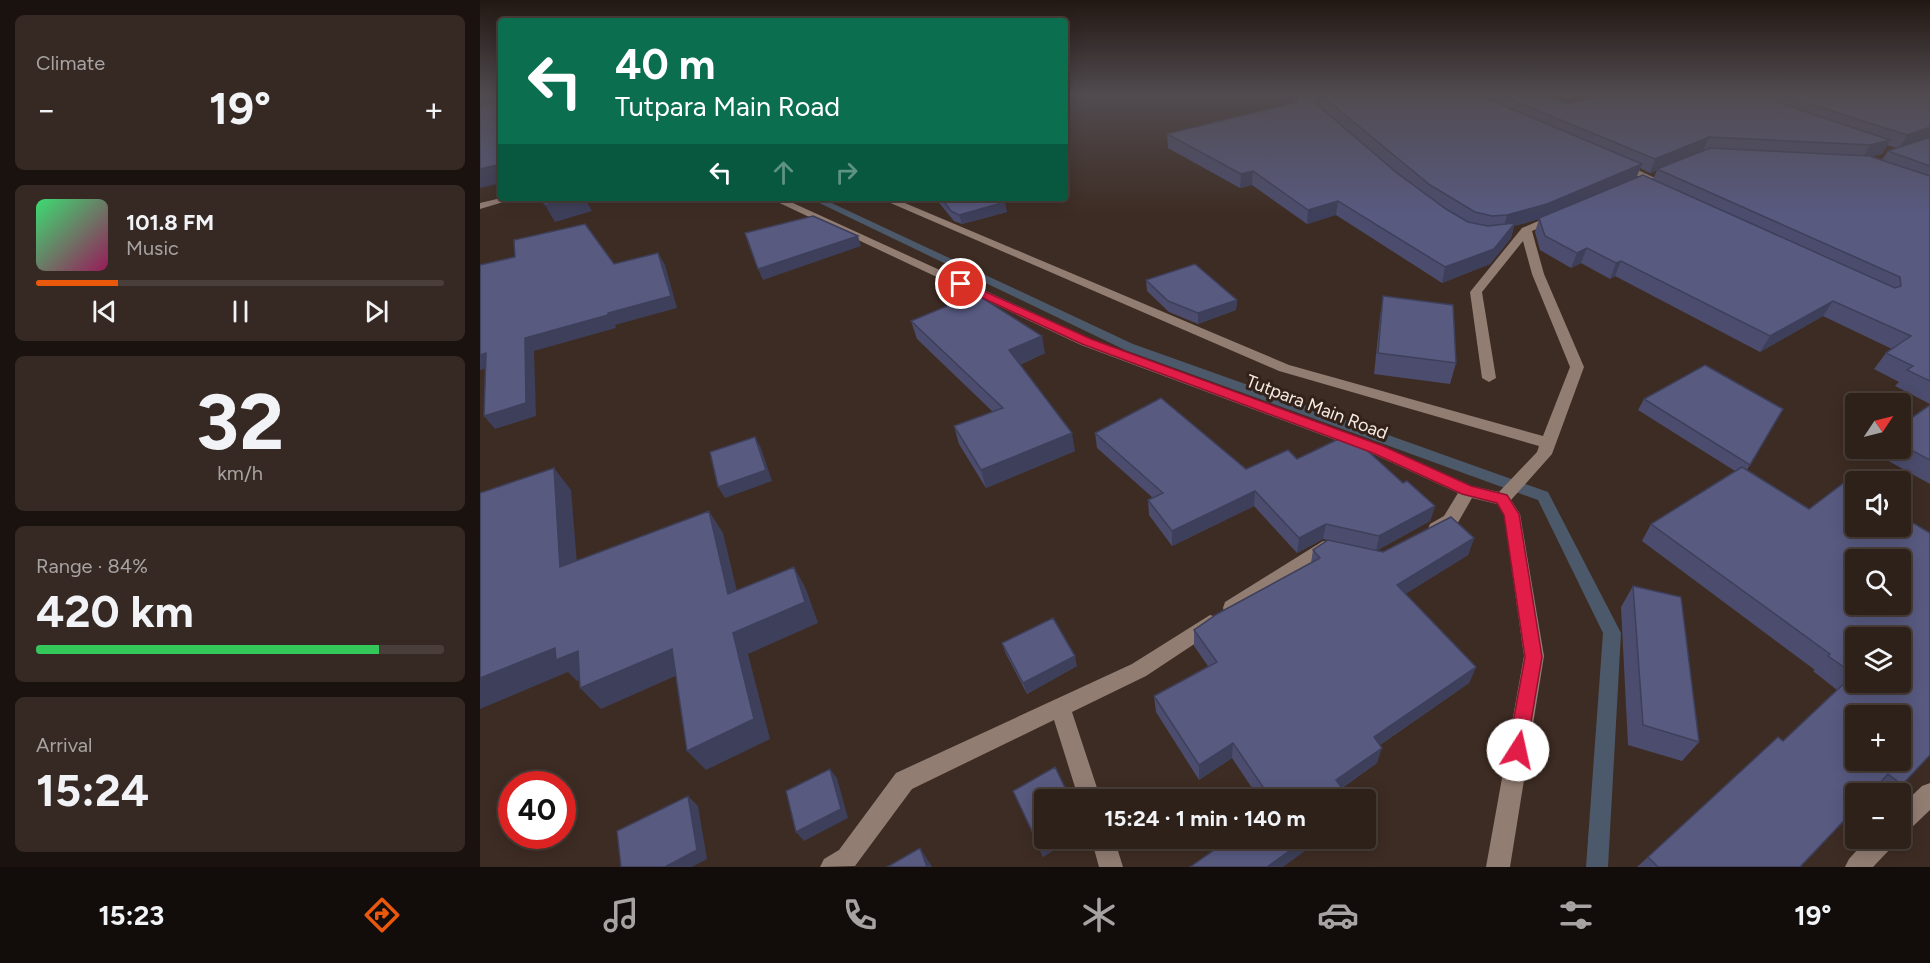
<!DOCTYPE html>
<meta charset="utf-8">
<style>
body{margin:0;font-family:Figtree,sans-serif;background:#362923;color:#f1f3f6;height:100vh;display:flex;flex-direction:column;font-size:22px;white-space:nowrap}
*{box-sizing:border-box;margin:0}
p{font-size:20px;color:#a7a3a2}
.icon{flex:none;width:33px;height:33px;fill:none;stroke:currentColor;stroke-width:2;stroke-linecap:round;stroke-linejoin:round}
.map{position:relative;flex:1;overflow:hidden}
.details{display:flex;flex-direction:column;gap:15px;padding:15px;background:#19120e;width:480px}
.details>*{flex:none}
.top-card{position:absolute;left:18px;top:18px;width:570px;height:183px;border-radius:6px;box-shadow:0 3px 15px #0003,0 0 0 2px #493e39;background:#0b6e4f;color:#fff;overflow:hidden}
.needle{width:39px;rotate:55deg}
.fabs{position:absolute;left:1365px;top:393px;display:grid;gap:12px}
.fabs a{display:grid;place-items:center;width:66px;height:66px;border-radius:6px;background:#2e211a;box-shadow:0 3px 15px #0003,0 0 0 2px #493e39;font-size:30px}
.speed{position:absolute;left:18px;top:771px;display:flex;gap:12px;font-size:30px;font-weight:700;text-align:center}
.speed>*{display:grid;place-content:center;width:78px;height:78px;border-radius:50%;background:#2e211a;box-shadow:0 3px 15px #0003,0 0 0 2px #493e39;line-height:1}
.speed .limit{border:9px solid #d22;background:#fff;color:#111}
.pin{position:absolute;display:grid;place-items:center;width:51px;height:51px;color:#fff;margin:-26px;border:3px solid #fff;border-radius:50%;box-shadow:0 2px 6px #0007}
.me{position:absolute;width:66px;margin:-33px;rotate:10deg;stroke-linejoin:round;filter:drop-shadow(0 0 4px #0008)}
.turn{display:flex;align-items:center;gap:21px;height:126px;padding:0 18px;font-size:27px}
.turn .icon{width:78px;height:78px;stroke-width:2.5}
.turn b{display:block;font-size:42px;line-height:51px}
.lanes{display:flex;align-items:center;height:57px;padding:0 18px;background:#0003;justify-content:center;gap:30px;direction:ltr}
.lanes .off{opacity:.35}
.big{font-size:45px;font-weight:700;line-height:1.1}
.details .card{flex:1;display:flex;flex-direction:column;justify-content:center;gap:9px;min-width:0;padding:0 21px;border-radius:9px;background:#362923}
.details .dial{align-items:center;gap:0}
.dial b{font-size:78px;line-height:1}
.song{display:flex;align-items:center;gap:18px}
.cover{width:72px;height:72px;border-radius:9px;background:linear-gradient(135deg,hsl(140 70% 55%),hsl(330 70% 35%))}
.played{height:6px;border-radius:3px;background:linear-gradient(90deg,#ea580c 20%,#493e39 20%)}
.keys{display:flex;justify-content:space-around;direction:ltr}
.heat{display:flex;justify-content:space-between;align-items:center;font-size:33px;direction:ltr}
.charge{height:9px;border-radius:4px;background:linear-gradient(90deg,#34c759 84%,#493e39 0)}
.trip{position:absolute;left:554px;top:789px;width:342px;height:60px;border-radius:6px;background:#2e211a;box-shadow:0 3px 15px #0003,0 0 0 2px #493e39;font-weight:700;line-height:60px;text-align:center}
.tabs{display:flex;height:96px;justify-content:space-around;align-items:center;background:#120d0a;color:#a7a3a2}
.tabs .icon{width:42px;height:42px}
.tabs .on{color:#ea580c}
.tabs b{font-size:27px;color:#f1f3f6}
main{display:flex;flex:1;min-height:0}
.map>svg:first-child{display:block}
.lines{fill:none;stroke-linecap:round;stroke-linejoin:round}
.stream{fill:#4c596a;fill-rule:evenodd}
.minor{fill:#927d72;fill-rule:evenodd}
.wall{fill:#4c4d6e;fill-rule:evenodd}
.shaded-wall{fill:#3e3f5a}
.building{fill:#585a80;stroke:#3e3f5a;stroke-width:1.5;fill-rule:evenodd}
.route{fill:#e11d48;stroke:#92132f;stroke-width:1.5}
.labels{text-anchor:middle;stroke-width:6;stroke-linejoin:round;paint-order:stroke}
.street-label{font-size:18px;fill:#f6eae4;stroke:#332219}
</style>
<main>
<section class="details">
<div class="card"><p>Climate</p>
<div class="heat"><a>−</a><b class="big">19°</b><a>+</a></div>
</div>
<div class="card">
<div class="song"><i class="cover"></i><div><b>101.8 FM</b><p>Music</p></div></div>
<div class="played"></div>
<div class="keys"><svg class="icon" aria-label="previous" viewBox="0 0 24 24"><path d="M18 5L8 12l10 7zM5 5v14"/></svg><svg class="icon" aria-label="pause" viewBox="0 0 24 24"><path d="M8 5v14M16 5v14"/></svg><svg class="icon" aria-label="next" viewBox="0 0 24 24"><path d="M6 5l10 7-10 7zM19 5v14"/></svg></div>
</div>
<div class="card dial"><b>32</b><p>km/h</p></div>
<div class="card"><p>Range · 84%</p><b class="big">420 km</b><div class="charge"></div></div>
<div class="card"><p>Arrival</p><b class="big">15:24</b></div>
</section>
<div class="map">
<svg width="1450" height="867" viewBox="0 0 1450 867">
<rect width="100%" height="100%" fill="#3d2c23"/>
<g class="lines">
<path class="stream" d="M329,198H341L653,344L1068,492L1141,633L1128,867H1106L1123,633L1058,500L645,350Z"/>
<path class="minor" d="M1137,163H1143L1175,178L1167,180L1137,167Z
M21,198H37L0,209V203Z
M289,198H302L611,339L903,446L992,486L1019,492L1057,452L1059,446L799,371L399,198H413L809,365L1063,436L1090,367L1052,274L1043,241L1002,292L1016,378L1009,382L1002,378L990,292L1042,228L1072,215H1080V219L1052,231L1064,274L1104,367L1072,454L1031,500L1040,514L1064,656L1030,867H1006L1044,656L1024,515L1017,504L992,498L976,526L956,536L950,534L948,529L950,524L964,516L978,493L893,454L601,345Z
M843,541L857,544L860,549L857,554L846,555L759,614L752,616L745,614L743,608L745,602Z
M730,615L737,617L739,623L737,629L666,676L592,712L621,800H599L574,720L432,789L375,866L340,867L344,859L359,850L416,773L652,664Z
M1450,783V810L1428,831L1420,834V807L1442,786Z
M611,838H634L643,867H619Z
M1388,838H1416L1413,846L1393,867H1365L1369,859Z"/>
</g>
<path class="wall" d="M812,94H1062L1087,104L1121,94H1450V404L1415,386L1419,382L1394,369L1406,353L1412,349L1343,316L1280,352L1135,276L1130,279L1101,263L1091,268L1060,250L1055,232L1059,219L1034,226L1031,238L1010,264L962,283L856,215L827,224L772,185L760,188L688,148L687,134L815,103ZM1407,145L1417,148L1408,151L1402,160L1391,156L1402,154ZM1160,168L1170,173L1177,170L1173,180L1156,178Z
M455,198H521L527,212L482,224L474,221Z
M666,280L757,300L756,310L718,324L689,312L667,291Z
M903,296L976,363L970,384L894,374L900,317Z
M431,321L565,353L540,365L595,451L506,488L479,444L474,426L513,412L437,339Z
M1164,399L1303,409L1267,470L1329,509L1422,785L1411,794H1396L1392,790L1320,867H1157L1168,857L1303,741L1357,690L1333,671L1335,670L1162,541L1171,524L1255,471L1158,410Z
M1450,405V484L1394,453L1397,448H1420V426Z
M615,433L766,469L817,459L923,483L955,506L950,521L896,551L903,552L994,538L988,555L925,594L996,667L989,683L900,745L897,763L862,788L871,800H780L752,758L719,780L676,712L674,696L728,666L714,646V630L831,563L833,550L884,548L843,539L817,553L774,506L692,546L669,515L668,500L672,497L617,448Z
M1153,586L1219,742L1202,761L1148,745L1141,607Z
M522,643L597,666L547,694L526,654Z
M533,791L564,838H593L563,857Z"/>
<path class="shaded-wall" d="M8,94H13L21,107L0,112V96Z
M841,95L839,108L832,114L834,97Z
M1450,127V138L1419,149L1427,135Z
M1229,137L1223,151L1170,173L1175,159Z
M1410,140L1402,154L1382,159L1390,145Z
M21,164V183L0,188V169Z
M1162,164L1156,178L1059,218V219L1034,226L1031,238L1010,264L962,283L965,267L1023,230L1027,215Z
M773,171L772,185L760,188L761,174Z
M90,198H105L112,211L75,222L65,205Z
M858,201L856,215L827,224L828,210Z
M525,202L527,212L482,224L479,215Z
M378,236L381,246L283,280L278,269Z
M1107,248L1101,263L1091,268L1097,253Z
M178,253L185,265L197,308L135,325L136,328L54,351L56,416L15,429L4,416L45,338Z
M1141,261L1135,276L1130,279L1136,263Z
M757,300L756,310L718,324V313Z
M1353,301L1343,316L1280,352L1290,336Z
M562,336L565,353L533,368L529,350Z
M6,353L16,366L0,370V355Z
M592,433L595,451L506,488L501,470Z
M275,437L281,448L292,481L245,498L238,487Z
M74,468L91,490L99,588L80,567Z
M775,491L774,506L692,546V531Z
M955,506L950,521L896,551L899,536Z
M229,511L243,533L263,616L248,594Z
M846,524L843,539L817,553L819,538Z
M994,538L988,555L912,602L917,585Z
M314,567L326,589L338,623L268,654L290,739L226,770L207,751L253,633Z
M75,648L98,651L118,672L97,681L88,672L0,709V678Z
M192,649L209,670L121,709L100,688Z
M595,656L597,666L547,694L543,683Z
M996,667L989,683L889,752L894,737Z
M753,743L752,758L719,780V765Z
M902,748L897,763L852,794L856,780Z
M350,769L357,778L368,818L324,841L316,832Z
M208,796L218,806L227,859L212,867H185Z
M575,838H593L563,857L560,848Z
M827,838H843L803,867H787Z
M440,848L451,865L452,867H447Z"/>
<path class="building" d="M14,94H20L21,96V164L0,169V105L14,102L15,95Z
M816,94H996L1162,164L1067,204L1027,215L1012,216L995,212L950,185L841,95L834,97L833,101L917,173L966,209L988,222L1008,226L1035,223L1014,249L965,267L858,201L828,210L773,171L761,174L687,134L818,102Z
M1018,94H1062L1087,104L1121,94H1273L1410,140L1390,145L1229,137L1175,159Z
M1299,94H1450V127L1427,135Z
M1450,137V166L1408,151Z
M1230,148L1389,156L1450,176V381L1427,370L1433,366L1406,353L1431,336L1353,301L1290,336L1141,261L1136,263L1107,248L1097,253L1065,236L1059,218L1163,175L1415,288L1421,286L1420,277L1177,169Z
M61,198H90L65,205Z
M461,198H521L525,202L479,215L471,211Z
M333,216L378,236L278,269L265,233Z
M105,224L134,264L178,253L191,296L128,313V315L45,338L46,403L4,416L6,353L0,355V265L35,257L34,240Z
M715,264L757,300L718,313L688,301L666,280Z
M496,294L562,336L529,350L592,433L501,470L474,426L523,408L431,321Z
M903,296L973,305L976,363L898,353Z
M1225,365L1303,409L1270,465L1164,399Z
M681,398L766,469L808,450L817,459L869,434L923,483L927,481L955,506L899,536L846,524L819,538L775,491L692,531L668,500L683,493L615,433Z
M1450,405V460L1420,444V426Z
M275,437L286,470L238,487L230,452Z
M1262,467L1329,509L1365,482L1376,488V526H1420V515L1450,533V755L1422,785L1408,774L1390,794H1376V808L1320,867H1178L1168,857L1298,737L1303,741L1374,674L1348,656L1350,654L1171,524ZM1376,560H1420V604H1376ZM1376,638H1420V682H1376ZM1376,716H1420V760H1376Z
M74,468L80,567L229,511L248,594L314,567L325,602L253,633L274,719L207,751L192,649L100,688L98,651L76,660L75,648L0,678V493Z
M971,517L994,538L917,585L996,667L894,737L902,748L856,780L871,800H792L753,743L719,765L674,696L737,662L714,630L737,614L840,558L833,550L848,540L903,552Z
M1153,586L1201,597L1219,742L1163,725Z
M573,618L595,656L543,683L522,643Z
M575,767L591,800H564V838H575L560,848L533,791Z
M350,769L361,809L316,832L306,791Z
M208,796L217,850L185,867H141L137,831Z
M751,838H827L787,867H710Z
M440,848L447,867H407Z"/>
<linearGradient id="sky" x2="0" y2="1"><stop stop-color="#221813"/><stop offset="0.44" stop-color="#514b50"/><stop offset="1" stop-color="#514b50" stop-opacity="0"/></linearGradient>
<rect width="1450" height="215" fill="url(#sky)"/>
<path class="route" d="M481,281L611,339L903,446L991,486L1027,495L1039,514L1062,657L1045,757L1038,759L1031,757L1028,750L1045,657L1024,515L1017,503L982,494L893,453L602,344L477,286L476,284Z"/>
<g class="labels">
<g class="street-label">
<text transform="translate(837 407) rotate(21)" y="6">Tutpara Main Road</text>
</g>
</g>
</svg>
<div class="fabs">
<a><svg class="needle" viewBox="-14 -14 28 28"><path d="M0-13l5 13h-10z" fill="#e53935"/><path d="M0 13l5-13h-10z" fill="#a7a3a2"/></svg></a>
<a><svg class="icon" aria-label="sound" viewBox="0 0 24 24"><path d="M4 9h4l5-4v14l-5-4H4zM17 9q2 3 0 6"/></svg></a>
<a><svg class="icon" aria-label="search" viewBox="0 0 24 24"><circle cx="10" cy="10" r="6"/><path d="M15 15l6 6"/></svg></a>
<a><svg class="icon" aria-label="layers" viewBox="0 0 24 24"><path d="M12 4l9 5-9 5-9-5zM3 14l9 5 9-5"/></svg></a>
<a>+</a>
<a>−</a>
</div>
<div class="speed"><div class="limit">40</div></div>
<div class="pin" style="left:481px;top:284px;background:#d93025"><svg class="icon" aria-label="arrive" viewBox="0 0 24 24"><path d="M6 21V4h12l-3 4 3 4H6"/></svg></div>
<svg class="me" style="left:1038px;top:750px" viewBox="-20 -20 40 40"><circle r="19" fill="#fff"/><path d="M0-13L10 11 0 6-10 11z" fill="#e11d48"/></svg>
<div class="trip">15:24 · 1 min · 140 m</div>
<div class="top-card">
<div class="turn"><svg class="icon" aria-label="left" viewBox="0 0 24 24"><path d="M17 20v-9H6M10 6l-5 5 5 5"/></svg><div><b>40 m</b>Tutpara Main Road</div></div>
<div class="lanes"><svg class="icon" aria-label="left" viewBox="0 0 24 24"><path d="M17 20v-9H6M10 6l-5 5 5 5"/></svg><svg class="icon off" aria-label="ahead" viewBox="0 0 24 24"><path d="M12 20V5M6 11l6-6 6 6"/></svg><svg class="icon off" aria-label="right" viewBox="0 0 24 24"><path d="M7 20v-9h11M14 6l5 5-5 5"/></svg></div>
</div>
</div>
</main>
<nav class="tabs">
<b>15:23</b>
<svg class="icon on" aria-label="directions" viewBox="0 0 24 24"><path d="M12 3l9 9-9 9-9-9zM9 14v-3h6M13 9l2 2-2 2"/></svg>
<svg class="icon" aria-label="music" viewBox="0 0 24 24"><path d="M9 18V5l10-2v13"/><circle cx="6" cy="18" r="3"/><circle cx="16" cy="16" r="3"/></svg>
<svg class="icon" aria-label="phone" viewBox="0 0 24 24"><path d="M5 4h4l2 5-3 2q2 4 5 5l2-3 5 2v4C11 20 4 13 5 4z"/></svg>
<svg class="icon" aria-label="climate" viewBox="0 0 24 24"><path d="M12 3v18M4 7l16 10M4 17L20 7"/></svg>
<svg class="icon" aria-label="car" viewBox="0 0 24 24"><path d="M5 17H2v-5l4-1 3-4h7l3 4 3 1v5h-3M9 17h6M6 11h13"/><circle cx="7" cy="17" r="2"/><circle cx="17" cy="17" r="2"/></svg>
<svg class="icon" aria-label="filters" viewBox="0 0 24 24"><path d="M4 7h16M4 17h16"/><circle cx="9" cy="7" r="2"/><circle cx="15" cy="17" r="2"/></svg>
<b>19°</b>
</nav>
